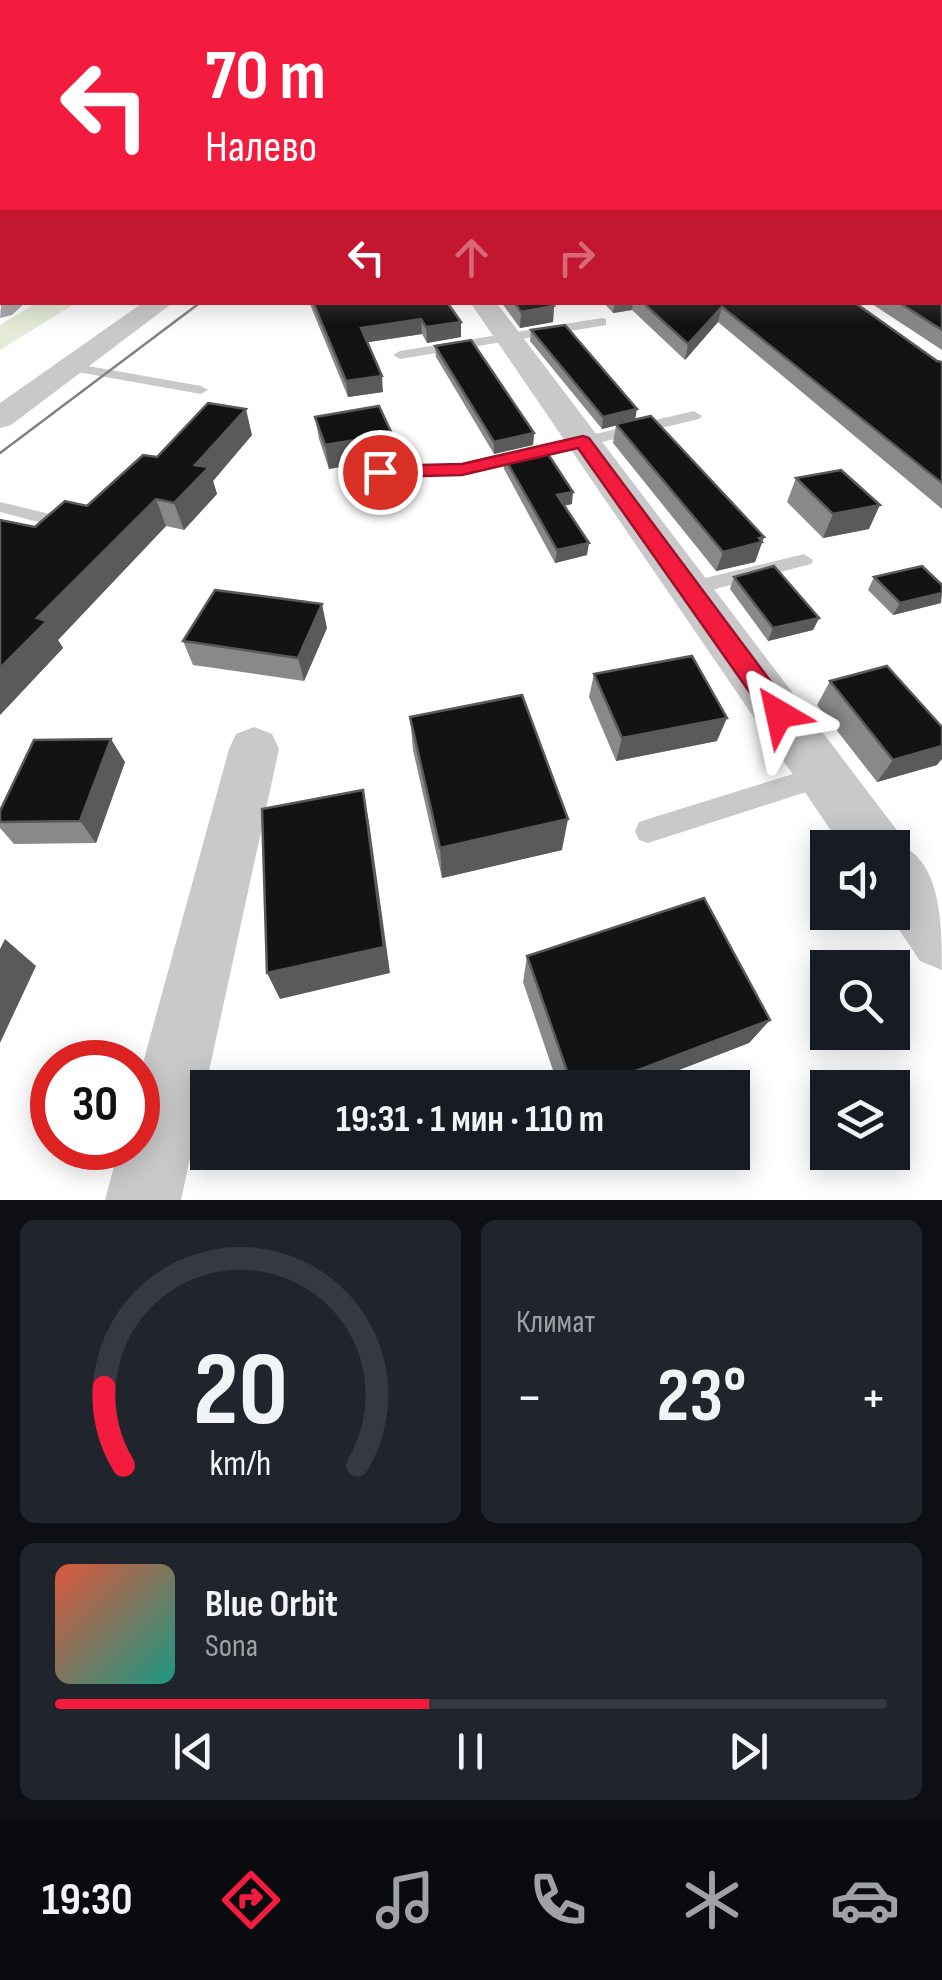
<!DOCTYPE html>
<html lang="ru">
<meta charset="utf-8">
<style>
body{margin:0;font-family:"Sofia Sans Condensed",sans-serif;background:#20242c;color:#f1f3f6;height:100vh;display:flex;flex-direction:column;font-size:38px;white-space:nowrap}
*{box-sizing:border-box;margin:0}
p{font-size:32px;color:#9ea1a6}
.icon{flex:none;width:55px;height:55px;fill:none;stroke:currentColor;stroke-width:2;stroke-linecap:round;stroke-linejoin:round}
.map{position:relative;height:1200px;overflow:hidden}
.sheet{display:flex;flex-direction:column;gap:20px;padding:20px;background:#0d0f14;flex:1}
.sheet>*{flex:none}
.banner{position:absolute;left:0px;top:0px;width:942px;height:305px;box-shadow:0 5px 25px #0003;background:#f41c3e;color:#fff;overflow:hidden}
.controls{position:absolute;left:810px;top:830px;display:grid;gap:20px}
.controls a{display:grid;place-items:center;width:100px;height:100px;border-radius:0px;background:#171b24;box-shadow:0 5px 25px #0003;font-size:50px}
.speed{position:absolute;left:30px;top:1040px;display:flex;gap:20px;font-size:50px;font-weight:700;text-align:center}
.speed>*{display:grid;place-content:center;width:130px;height:130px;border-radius:50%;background:#171b24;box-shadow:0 5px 25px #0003;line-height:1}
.speed .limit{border:15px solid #d22;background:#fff;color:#111}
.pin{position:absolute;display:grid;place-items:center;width:85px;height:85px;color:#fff;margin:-42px;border:5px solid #fff;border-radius:50%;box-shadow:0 2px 10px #0007}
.me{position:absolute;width:110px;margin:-55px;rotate:324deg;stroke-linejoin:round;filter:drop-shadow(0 0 8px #0008)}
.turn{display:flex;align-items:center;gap:35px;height:210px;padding:0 40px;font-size:45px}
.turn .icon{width:130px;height:130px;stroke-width:2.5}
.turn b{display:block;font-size:70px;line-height:85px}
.lanes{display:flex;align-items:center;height:95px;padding:0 40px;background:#0003;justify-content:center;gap:50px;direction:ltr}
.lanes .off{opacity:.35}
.big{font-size:75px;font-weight:700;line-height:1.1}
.sheet .tile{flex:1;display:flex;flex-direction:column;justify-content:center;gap:15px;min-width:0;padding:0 35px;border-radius:15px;background:#20242c}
.sheet .dial{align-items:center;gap:0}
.dial svg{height:260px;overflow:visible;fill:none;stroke:#363941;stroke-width:7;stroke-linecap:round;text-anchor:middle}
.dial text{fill:#f1f3f6;stroke:none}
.song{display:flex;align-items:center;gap:30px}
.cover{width:120px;height:120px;border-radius:15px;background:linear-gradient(135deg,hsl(10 70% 55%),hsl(170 70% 35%))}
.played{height:10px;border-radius:5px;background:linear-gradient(90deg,#f41c3e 45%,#363941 45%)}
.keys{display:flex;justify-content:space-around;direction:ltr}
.heat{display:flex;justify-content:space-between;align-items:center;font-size:55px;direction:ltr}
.sheet .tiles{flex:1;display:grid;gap:20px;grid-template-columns:1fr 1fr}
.tile:last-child{grid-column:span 2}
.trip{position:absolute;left:190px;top:1070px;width:560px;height:100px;border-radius:0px;background:#171b24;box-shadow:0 5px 25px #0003;font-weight:700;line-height:100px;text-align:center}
.tab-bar{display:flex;height:160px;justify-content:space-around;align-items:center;background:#090b0e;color:#9ea1a6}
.tab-bar .icon{width:70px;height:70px}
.tab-bar .active{color:#f41c3e}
.tab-bar b{font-size:45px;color:#f1f3f6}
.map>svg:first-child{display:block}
.green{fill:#e4ebd7}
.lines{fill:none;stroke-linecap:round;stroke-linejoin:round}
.lane{fill:#c9c9c9;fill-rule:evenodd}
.street{fill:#c9c9c9;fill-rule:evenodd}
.primary{fill:#a4a4a4;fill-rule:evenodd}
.tram{stroke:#818181;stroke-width:2.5}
.wall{fill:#898989}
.shaded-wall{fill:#5a5a5a}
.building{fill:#131313;stroke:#5a5a5a;stroke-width:2.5}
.route{fill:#f41c3e;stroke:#9f1228;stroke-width:2.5}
</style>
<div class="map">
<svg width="942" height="1200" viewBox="0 0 942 1200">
<rect width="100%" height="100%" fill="#fff"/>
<path class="green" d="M38,302L76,303L0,350V325Z"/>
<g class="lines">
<path class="lane" d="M0,222H2V228H0Z
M0,286L2,287V294H0Z
M602,318L606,319V325L400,359L393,355L400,351Z
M71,363L201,386L208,390L201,394L66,370L64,367Z
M694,411L702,416L699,419L462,475L380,476L372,471L380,466L462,465Z
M0,502L75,520L78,524L69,530L0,512Z
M804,554L813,560L811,564L689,596L679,589L689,582Z
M822,765L831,768L834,776L831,784L648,843L639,840L635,831L639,822L648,819Z"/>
<path class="street" d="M144,302H174L11,425L0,428V403Z
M470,302H496L896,829L904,847C942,866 942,929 942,970L920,961L887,912H892V848H843Z
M254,727L272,734L279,749L181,1200H105L119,1148H138V1081L229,749L236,734Z"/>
<path class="primary" d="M2,294V302H26L12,315L0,318Z"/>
<path class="tram" d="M0,453L201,302"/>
</g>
<path class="wall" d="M942,155V350L869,302H940Z
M309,302H447L461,322V337L427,343L422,334L368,342L383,392L348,397Z
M501,302H551L554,306L553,322L520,328Z
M603,302H854L937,361L942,362V509L718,322L685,360L632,310L613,313Z
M531,330L635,420L764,537L755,562L716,571L613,443L616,425L602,429L530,341Z
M435,346L534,433L533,445L494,454L436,357Z
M315,417L392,434L394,457L329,469L319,439Z
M252,435L213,481L217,494L184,530L166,526L58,640L63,648L0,715L35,527Z
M504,457L572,504L564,506L587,555L555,563L504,469Z
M796,478L869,529L823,538L787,502Z
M734,577L819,618L813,630L768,641L730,589Z
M874,577L941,603L893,615L868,590Z
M327,628L304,681L193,665L183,641Z
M594,674L717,741L616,761L589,697Z
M830,681L937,765L877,782L817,705Z
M410,717L562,850L442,878L413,750Z
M125,762L96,843L14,844L0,828V811Z
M527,956L770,1020L749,1043L632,1088H559L523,982Z"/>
<path class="shaded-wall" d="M615,302H633L632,310L613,313Z
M554,306L553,322L520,328L521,312Z
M722,307L718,322L685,360L688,344Z
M421,319L422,334L363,343L361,328Z
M461,322V337L427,343L426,327Z
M382,376L383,392L348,397L346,381Z
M246,409L252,435L213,481L217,494L184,530L174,503L195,465Z
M637,409L635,421L602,429L603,417Z
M534,433L533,445L494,454V442Z
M392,434L394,457L329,469L325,445Z
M573,492L572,504L556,507L557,495Z
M156,499L166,526L58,640L63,648L0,715V668L37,618Z
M880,505L869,529L823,538L833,514Z
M764,537L755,562L716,571L723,552Z
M589,543L587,555L555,563L557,550Z
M942,593L941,603L893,615L900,603Z
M322,604L327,628L304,681L298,658Z
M819,618L813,630L768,641L773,628Z
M727,718L717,741L616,761L622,738Z
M111,739L125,762L96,843L80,821Z
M942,746V759L937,765L877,782L893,760Z
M363,790L369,822L390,973L280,999L267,973Z
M568,819L562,850L442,878L440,848Z
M5,939L36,966L0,1043V949Z
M770,1020L749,1043L632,1088H591Z"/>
<path class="building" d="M940,155H942V330L898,302H940Z
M313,302H447L461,322L426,327L421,319L361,328L382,376L346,381Z
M514,302H551L554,306L521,312Z
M642,302H854L937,361L942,362V483L722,307L688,344Z
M565,325L637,409L603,417L531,330Z
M471,340L534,433L494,442L435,346Z
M208,403L246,409L195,465L209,467L174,503L156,499L37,618L47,621L0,668V520L35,527L65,501L87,506L143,455L157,457Z
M379,406L392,434L325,445L315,417Z
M651,416L764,537L759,538L762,542L723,552L616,424Z
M544,448L573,492L557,495L589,543L557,550L504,457Z
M841,470L880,505L833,514L796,478Z
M774,566L819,618L773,628L734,577Z
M922,566L942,585V593L900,603L874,577Z
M215,590L322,604L298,658L183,641Z
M692,656L727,718L622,738L594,674Z
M887,666L942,727V746L893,760L830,681Z
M522,695L568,819L440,848L410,717Z
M111,739L80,821L0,822V811L34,740Z
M363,790L384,947L267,973L262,809Z
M704,898L770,1020L591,1088H573L527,956Z"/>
<linearGradient id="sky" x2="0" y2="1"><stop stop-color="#98c6ea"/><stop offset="0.48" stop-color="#fff"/><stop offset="1" stop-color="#fff" stop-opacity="0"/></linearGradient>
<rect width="942" height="323" fill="url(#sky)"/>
<path class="route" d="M583,436L589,438L789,706L792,714L789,721H770L578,448L462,475L380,477L371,472L380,466L462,464Z"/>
</svg>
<div class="controls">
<a><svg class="icon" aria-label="sound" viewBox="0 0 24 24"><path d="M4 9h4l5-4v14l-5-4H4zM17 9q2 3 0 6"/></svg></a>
<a><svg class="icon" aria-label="search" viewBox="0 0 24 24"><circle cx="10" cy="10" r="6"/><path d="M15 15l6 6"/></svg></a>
<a><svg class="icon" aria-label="layers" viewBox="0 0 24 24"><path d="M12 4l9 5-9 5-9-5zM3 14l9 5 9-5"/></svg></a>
</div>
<div class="speed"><div class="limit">30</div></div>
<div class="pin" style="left:380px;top:472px;background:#d93025"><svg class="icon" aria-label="arrive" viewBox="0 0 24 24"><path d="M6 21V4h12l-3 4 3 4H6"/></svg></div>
<svg class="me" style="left:779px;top:714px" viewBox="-20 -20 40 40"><path d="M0-17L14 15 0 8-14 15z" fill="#f41c3e" stroke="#fff" stroke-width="4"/></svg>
<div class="trip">19:31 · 1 мин · 110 m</div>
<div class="banner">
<div class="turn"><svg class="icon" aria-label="left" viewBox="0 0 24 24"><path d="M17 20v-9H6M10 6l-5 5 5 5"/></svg><div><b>70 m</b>Налево</div></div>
<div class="lanes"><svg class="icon" aria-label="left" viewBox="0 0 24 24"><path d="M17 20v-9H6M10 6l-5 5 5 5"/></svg><svg class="icon off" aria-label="ahead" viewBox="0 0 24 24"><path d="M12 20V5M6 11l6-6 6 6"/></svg><svg class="icon off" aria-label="right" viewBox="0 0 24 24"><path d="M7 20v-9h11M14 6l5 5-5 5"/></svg></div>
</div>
</div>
<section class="sheet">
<div class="tiles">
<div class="tile dial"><svg viewBox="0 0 100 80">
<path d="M14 69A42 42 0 1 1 86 69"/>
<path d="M14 69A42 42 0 0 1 8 45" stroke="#f41c3e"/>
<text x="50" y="56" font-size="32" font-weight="700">20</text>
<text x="50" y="72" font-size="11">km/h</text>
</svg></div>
<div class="tile"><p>Климат</p>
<div class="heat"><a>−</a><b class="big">23°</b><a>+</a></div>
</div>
<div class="tile">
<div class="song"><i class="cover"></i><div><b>Blue Orbit</b><p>Sona</p></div></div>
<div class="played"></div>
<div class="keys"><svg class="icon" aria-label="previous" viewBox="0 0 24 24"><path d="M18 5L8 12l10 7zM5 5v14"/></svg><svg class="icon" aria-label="pause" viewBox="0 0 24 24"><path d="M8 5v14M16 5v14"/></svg><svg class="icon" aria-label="next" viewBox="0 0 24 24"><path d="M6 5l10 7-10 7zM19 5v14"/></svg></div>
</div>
</div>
</section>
<nav class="tab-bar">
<b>19:30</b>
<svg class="icon active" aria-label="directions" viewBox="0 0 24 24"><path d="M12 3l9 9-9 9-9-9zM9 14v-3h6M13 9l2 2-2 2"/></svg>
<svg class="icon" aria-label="music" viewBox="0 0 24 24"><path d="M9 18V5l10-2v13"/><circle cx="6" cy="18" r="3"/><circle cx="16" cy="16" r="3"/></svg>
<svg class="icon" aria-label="phone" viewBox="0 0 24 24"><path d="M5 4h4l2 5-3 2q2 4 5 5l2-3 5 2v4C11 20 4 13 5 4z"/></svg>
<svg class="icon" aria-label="climate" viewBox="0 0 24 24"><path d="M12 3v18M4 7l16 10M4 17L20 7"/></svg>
<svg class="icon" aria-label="car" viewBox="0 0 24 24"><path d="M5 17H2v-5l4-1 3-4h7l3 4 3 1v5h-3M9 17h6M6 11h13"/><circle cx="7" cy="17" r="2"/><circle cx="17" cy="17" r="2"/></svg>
</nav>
